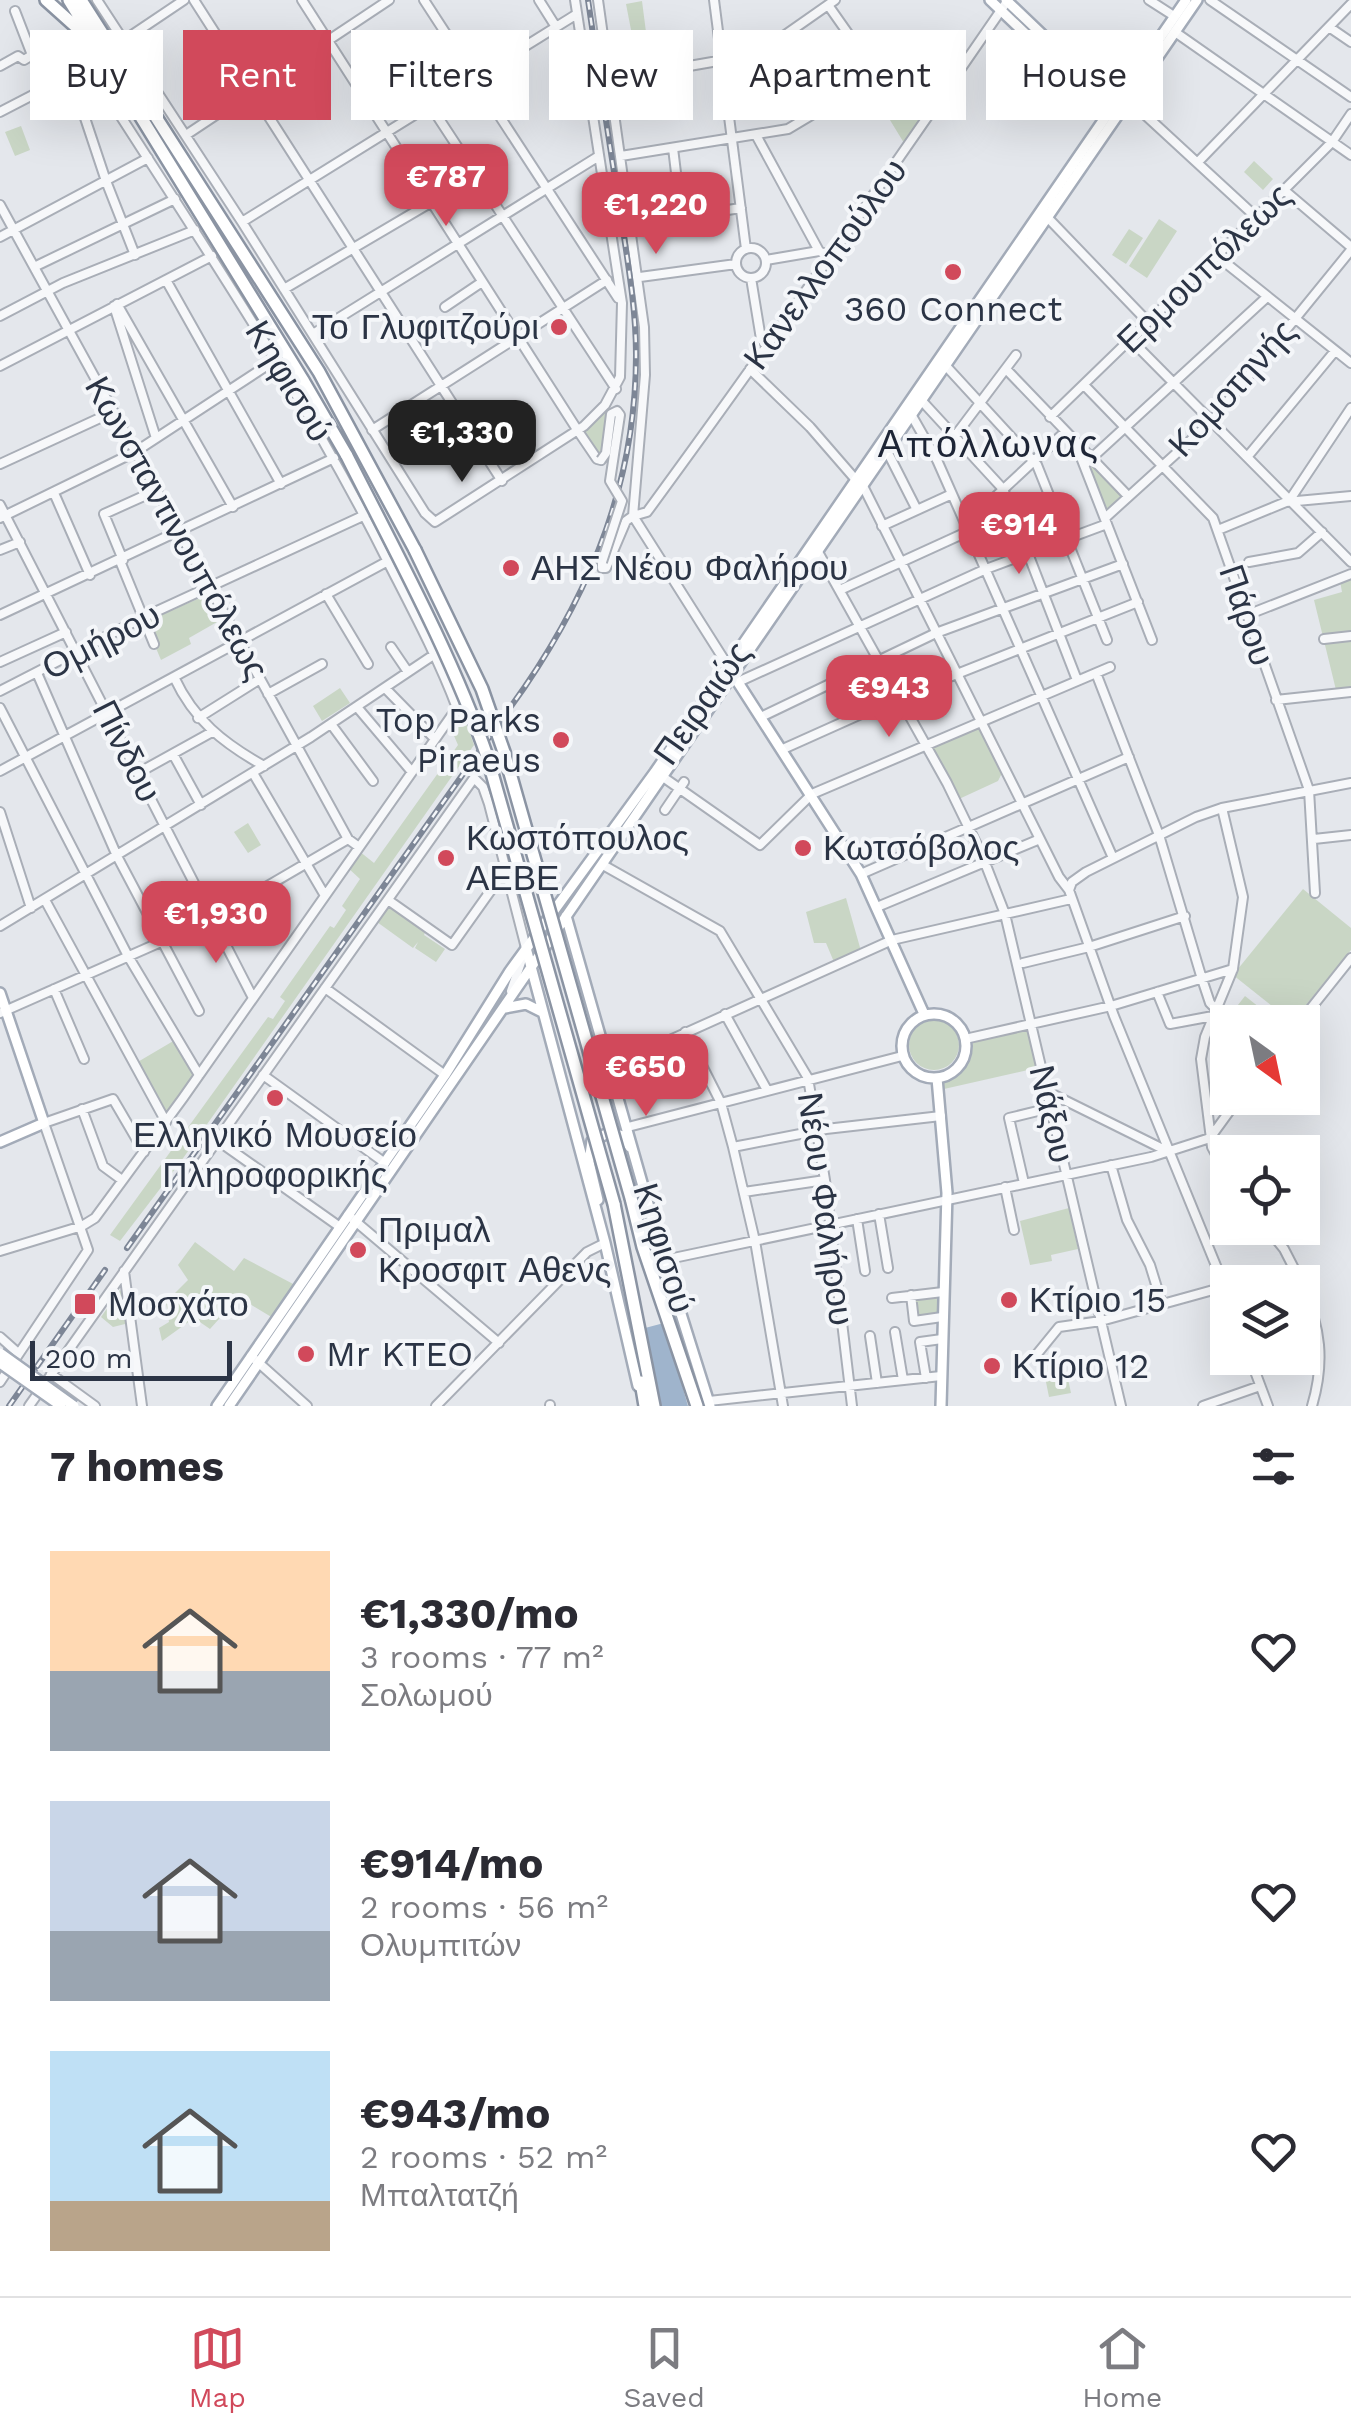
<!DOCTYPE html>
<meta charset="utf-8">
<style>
:root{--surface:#fff;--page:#f7f7f7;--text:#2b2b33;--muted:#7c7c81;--line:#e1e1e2;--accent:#d1495b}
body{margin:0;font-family:"Work Sans",sans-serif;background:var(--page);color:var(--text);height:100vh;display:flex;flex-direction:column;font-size:38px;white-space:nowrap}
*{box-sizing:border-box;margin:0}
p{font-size:32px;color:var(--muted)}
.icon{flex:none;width:55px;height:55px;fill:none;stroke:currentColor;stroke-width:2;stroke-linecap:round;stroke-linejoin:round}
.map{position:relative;height:1406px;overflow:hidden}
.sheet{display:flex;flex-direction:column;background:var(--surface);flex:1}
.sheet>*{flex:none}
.guide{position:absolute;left:30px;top:30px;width:1292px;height:90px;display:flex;gap:20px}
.needle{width:65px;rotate:147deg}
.fabs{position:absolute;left:1210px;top:1005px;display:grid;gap:20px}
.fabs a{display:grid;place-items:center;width:110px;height:110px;border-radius:0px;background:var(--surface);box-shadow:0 10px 40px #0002;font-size:50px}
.scale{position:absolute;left:30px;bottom:25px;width:202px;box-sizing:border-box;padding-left:10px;border:5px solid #2b3445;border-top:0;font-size:28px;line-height:35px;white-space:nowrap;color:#2b3445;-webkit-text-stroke:8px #f4f6f9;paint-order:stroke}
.price{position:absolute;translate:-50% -85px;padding:0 22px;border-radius:20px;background:var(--accent);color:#fff;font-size:32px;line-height:65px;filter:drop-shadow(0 2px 5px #0008)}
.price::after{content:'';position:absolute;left:50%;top:60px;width:30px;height:22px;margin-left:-15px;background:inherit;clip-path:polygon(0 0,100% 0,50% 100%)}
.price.on{background:#222;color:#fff}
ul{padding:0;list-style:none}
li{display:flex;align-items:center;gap:30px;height:250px;padding:0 50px}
li span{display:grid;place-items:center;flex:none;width:280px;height:200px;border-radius:0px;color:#555}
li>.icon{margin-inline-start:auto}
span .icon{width:120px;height:120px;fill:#fffc;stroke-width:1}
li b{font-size:42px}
h2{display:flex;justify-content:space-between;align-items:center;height:120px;padding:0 50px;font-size:42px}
.tag{padding:0 35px;border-radius:0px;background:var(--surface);box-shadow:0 10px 40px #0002;font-size:35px;line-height:90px}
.tag.on{background:var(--accent);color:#fff}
.menu{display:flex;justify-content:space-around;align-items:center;height:140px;border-top:2px solid var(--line);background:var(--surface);font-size:28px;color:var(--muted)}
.menu a{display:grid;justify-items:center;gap:5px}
.menu .on{color:var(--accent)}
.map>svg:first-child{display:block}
</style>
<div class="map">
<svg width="1351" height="1406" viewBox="0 0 1351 1406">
<rect width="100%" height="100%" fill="#e4e7ec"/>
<path fill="#c9d6c5" d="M642 1 646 32 632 35 626 4Z
M921 56 945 85 904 143 871 89Z
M21 126 30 150 15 156 5 132Z
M1254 161 1273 179 1263 190 1244 172Z
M1159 219 1177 231 1147 278 1129 266Z
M1129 229 1143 238 1126 264 1112 255Z
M610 402 603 454 600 457 584 432Z
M1081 449 1124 496 1106 513Z
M1351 577V689L1336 690 1314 600 1342 592 1340 581Z
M209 594 232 634 226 637 217 622 189 638 191 644 161 660 145 622Z
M340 688 350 703 322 721 313 706Z
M465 719 474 745 179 1164 120 1241 110 1235 268 1017 273 1019 285 1001 280 997 330 926 334 928 346 910 342 906 360 879 347 867 359 851 374 863 458 745 451 729 455 722Z
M980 726 1003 771 998 781 959 799 931 747Z
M248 823 261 845 248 853 234 832Z
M1303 889 1351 928V950L1292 1022 1233 975Z
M846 898 861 951 834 962 826 943H814L806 912Z
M389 904 426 930 424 935 445 949 436 962 415 948 418 942 413 948 377 922Z
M1245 996 1278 1022H1228L1227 1027 1223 1024Z
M909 1045a25 25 0 1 1 50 0a25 25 0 1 1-50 0Z
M1028 1028 1037 1068 944 1089 943 1083C962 1075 972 1063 973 1042Z
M175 1040 195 1075 166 1115 136 1063Z
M1069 1208 1078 1249 1051 1255 1052 1261 1030 1265 1020 1221Z
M195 1242 234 1271 244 1258 295 1285 273 1318 233 1294 225 1301 228 1309 210 1329 194 1318 162 1341 159 1328 169 1322 166 1302 188 1280 178 1265Z
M120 1290 125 1295 129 1323 113 1327 101 1317Z
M939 1294 938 1315 917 1318 915 1298Z
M1045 1355 1065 1365 1071 1393 1049 1397 1042 1362Z"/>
<path fill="#9fb4cc" d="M664 1323 688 1406H661L645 1328Z"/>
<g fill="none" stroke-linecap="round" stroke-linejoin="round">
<g stroke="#a9aeb7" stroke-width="12">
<path id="minor" d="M97 0 242 222 425 513 435 522 584 426 605 405 620 377 622 303 575 0
M194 0 502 481
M302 0 578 431 597 459 601 460
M424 0 618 298
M539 0 556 27
M598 0 644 327 645 375 633 516
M714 0 746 249
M1149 0 1174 16
M1210 0 1351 97
M1329 27 1351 42
M1175 32 1351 155
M123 41 184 0
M0 66 18 56 24 60 32 55 15 11
M71 76 106 181 135 255
M609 80 758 54 835 0
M727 99 774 91 852 40
M1129 100 1256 217
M430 105 616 389
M0 112 81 70H91C195 233 303 391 389 564 413 611 438 658 457 708L183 1098 95 1218 82 1226 0 1251
M186 135 389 0
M756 135 819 251 831 257
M621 156 788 129 870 80 874 75 873 69 828 5
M1198 162 1351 4
M626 189 677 181 673 148
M1284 190 1351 247
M0 205 348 839 359 847
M1048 218 1148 322
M242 222 577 14
M632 224 741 208
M0 237 148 158
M736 263a15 15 0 1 1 30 0a15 15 0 1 1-30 0Z
M1217 256 1351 363
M766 260 819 251
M34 267 175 199
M640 277 736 264
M751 278 761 339 767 346
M166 280 281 484
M284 289 430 203
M117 304 233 507
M114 306 156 438
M445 307 482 282
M0 316 63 283 195 230
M313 334 599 156
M1131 340 1351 562
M0 366 212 256
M946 366 1037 465 1107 640
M750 369 810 427 856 480
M1006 369 1128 496
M1084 385 1213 518 1309 790 1315 893
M922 401 1003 489 1077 680
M912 416 937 460 1113 858
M1050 417 1279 195 1332 142 1351 114
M372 430 607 280
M1075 442 1152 640
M887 451 917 510
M1248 456 1335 351
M937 460 1016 355
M0 464 113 412
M1084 465 1267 297
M863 486 1059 877 1069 890 1114 1016 1228 1295
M54 493 90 575
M1289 501 1351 408
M0 505 253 998
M633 516 647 512C771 343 890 172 1008 0
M633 516 728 666
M0 518 135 452 277 359
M1105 518 1211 422 1351 250
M966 524 1065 432
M882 526 952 494
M1218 530 1286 502 1351 496
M0 550 20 542
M818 552 947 783 982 855 1005 914 1121 1406
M123 560 104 514 155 491
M120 561 154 644
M602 562V568H606L626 521 633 516
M1249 562 1298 553 1322 532
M842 589 969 531
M326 594 368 664
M0 615 334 458
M1247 615 1351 574
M1324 639 1351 636
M391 647 408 672
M0 662 66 632
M37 673 117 856 199 1011
M1096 673 1159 835 1202 979 1210 1003 1216 1009
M174 677C194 720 223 743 264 766
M738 682 986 569 1107 524
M385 688 435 739
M0 691 142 618 365 515
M268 694 322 664
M1276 700 1351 692
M357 707 412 772
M0 708 128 956 199 1075
M761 717 936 633 1123 564
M198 718 260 679
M331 724 373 781
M783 749 899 697 1138 602
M173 754 201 805
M0 771 388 561
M138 773 212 732
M253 773 324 894
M663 777 760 845 812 794 1110 667
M1222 808 1243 897 1233 969 1205 1037 1201 1059 1212 1147 1228 1177
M665 810 684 782
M0 812 31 908
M1314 839 1351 835
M603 865 720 931 808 1078 825 1180 852 1406
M861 874 1129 757
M1069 890 1072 882 1086 872 1196 817 1222 808 1351 783
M45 900 166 1122
M388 900 452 945 506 869
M877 907 1040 839
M0 926 311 737 435 654
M1023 963 1089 947 1185 916
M325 988 445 1075
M54 989 84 1059
M1157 992 1170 1024 1213 1016
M0 1013 206 922 348 839
M725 1014 767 1090
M1300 1022 1351 958
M685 1032 721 1103 733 1147 755 1241 783 1406
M965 1039 1111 1006 1233 969
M610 1067 892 940 1071 899
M263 1075 385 1163
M1046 1091 1169 1152
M82 1109 103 1166 122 1180
M628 1127 902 1056
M1210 1138 1239 1098
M217 1140 340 1227
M733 1147 826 1129 941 1116
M1111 1165 1127 1220 1150 1265 1162 1304
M1024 1183 1009 1118 1050 1108
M1005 1187 1014 1230
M744 1192 825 1180
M879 1214 888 1268
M348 1215 499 1343
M857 1219 865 1271
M1267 1228 1284 1249 1301 1282
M664 1260 1151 1157 1210 1138
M124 1271 142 1406
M1302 1286C1321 1327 1325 1362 1312 1406
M911 1295 914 1321 942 1317
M892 1298 943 1292
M895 1332 903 1380
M870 1336 877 1383
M0 1337 18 1353
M1037 1354 1059 1327 1101 1321 1224 1287
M251 1356 307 1406
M1250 1358 1268 1406
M51 1374 95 1406
M926 1378 920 1342 942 1339
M0 1382 88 1250 44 1123 113 1099 144 1152
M709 1401 941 1376
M550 1405V1406
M29 1406 474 778 483 787 489 804 526 948 511 991
M436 1406 587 1252 605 1243
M1203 1406 1260 1386"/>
</g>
<g stroke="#a3abb8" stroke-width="14">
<path id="major" d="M990 0 1110 114
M1006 0 1116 105
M732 673 861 874 924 1014
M566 916 664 1260 710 1406
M526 948 605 1243 638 1386
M0 993 44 1123 0 1142
M505 1008 526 1004 542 1012
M902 1046a32 32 0 1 1 64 0a32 32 0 1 1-64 0Z
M937 1078 947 1193 941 1406
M598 1200 589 1162 592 1141 610 1132 623 1136 630 1147
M217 1406 445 1075 510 971 655 772 1186 0
M229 1406 1197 0"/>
</g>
<g stroke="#8b94a3" stroke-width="16">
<path id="highway" d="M46 0 85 35
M69 0 304 382 347 456
M81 0 319 372 415 550
M631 1198 643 1247 697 1406
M614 1204 654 1406
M641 1382 645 1406"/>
</g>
<use href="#minor" stroke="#f7f8fa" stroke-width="8"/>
<use href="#major" stroke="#fff" stroke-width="9"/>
<use href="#highway" stroke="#fff" stroke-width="11"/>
<g stroke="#7d8696" stroke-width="6">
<path id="rail" d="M127 1248 524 688C593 587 636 479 636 355 636 304 626 253 619 203 608 136 598 68 588 0
M9 1406 105 1270"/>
</g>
<use href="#rail" stroke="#f4f6f9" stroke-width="2.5" stroke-dasharray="8" stroke-linecap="butt"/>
<g stroke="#a9aeb7" stroke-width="12" stroke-linecap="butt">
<path id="minor-bridge" d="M601 460 606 453 611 414 617 411 620 415 610 481 622 501 602 562"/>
</g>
<g stroke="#a3abb8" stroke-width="14" stroke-linecap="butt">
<path id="major-bridge" d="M0 1353 74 1406
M0 1363 61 1406"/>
</g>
<g stroke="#8b94a3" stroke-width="16" stroke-linecap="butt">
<path id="highway-bridge" d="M347 456C397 555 451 653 488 759L614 1204
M415 550 482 689 504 752 631 1198"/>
</g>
<use href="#minor-bridge" stroke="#f7f8fa" stroke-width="8"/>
<use href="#major-bridge" stroke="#fff" stroke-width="9"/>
<use href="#highway-bridge" stroke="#fff" stroke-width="11"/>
</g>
<g fill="#d1495b" stroke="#f4f6f9" stroke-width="4">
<circle cx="953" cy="272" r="10"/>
<circle cx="559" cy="327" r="10"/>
<circle cx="511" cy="568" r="10"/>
<circle cx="561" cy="740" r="10"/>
<circle cx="803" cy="848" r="10"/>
<circle cx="446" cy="858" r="10"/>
<circle cx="275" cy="1098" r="10"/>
<circle cx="358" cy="1250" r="10"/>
<circle cx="1009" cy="1300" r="10"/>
<rect x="73" y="1292" width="24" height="24" rx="5"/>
<circle cx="306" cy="1354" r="10"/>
<circle cx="992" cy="1366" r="10"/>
</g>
<g text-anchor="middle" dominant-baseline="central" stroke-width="8" stroke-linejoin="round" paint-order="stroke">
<g font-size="35" fill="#2b3445" stroke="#f4f6f9">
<text transform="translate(825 264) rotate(-54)">Κανελλοπούλου</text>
<text transform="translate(1204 268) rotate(-44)">Ερμουπόλεως</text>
<text transform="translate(289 381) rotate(59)">Κηφισού</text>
<text transform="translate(1232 388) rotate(-48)">Κομοτηνής</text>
<text transform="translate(177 528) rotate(61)">Κωνσταντινουπόλεως</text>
<text transform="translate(1247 615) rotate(71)">Πάρου</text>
<text transform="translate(101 641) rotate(-27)">Ομήρου</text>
<text transform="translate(702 703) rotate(-55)">Πειραιώς</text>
<text transform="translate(127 751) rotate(63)">Πίνδου</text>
<text transform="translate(1052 1114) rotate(77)">Νάξου</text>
<text transform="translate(826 1209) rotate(82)">Νέου Φαλήρου</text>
<text transform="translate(664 1248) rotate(73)">Κηφισού</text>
</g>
<g font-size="35" fill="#2b3445" stroke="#f4f6f9" text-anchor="start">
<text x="953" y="309" text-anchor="middle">360 Connect</text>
<text x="539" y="327" text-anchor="end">Το Γλυφιτζούρι</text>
<text x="531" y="568">ΑΗΣ Νέου Φαλήρου</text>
<text x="541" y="720" text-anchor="end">Top Parks<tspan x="541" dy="40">Piraeus</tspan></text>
<text x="466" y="838">Κωστόπουλος<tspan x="466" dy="40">ΑΕΒΕ</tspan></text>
<text x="823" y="848">Κωτσόβολος</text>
<text x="275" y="1135" text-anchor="middle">Ελληνικό Μουσείο<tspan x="275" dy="40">Πληροφορικής</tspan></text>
<text x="378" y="1230">Πριμαλ<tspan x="378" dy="40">Κροσφιτ Αθενς</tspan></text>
<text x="1029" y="1300">Κτίριο 15</text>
<text x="108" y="1304">Μοσχάτο</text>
<text x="326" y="1354">Mr KTEO</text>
<text x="1012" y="1366">Κτίριο 12</text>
</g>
<g font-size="38" letter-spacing="2.5" fill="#1d2536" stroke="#f4f6f9">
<text x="989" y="444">Απόλλωνας</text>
</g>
</g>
</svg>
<div class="fabs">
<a><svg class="needle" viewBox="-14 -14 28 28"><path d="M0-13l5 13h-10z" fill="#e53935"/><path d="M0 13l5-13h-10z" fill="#7c7c81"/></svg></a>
<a><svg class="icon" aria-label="locate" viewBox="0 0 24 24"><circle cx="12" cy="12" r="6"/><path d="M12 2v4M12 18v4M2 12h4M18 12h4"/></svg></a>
<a><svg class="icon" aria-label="layers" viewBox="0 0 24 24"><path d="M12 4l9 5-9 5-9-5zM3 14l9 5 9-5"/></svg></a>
</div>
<div class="scale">200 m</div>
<b class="price" style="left:446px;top:229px">€787</b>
<b class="price" style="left:656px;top:257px">€1,220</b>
<b class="price on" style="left:462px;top:485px">€1,330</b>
<b class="price" style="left:1019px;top:577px">€914</b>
<b class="price" style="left:889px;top:740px">€943</b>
<b class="price" style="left:216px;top:966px">€1,930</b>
<b class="price" style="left:646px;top:1119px">€650</b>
<div class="guide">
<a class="tag">Buy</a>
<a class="tag on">Rent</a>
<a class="tag">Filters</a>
<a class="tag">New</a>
<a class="tag">Apartment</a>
<a class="tag">House</a>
</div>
</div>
<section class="sheet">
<h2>7 homes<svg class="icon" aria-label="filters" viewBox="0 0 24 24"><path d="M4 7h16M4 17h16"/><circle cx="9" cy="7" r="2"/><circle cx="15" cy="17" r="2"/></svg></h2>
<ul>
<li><span style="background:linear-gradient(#ffd9b3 60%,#9aa5b1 0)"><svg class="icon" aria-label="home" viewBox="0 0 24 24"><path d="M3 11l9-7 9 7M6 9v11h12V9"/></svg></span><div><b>€1,330/mo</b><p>3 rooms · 77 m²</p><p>Σολωμού</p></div><svg class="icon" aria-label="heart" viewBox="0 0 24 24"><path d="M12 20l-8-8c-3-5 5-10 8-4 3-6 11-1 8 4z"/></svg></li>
<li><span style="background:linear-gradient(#c9d6e8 65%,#9aa5b1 0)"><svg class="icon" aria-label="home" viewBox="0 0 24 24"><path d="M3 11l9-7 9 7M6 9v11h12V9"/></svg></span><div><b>€914/mo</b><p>2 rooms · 56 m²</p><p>Ολυμπιτών</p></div><svg class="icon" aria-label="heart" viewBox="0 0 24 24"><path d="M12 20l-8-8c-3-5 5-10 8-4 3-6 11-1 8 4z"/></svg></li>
<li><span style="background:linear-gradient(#bfe0f5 75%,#b9a48a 0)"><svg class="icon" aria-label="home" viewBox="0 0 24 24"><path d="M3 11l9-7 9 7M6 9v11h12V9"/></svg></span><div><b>€943/mo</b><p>2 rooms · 52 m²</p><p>Μπαλτατζή</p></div><svg class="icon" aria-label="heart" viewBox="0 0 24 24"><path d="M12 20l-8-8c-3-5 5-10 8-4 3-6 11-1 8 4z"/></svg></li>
</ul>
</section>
<nav class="menu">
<a class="on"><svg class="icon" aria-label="map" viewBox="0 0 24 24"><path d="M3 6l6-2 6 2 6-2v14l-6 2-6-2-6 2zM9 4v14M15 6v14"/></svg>Map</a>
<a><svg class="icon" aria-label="saved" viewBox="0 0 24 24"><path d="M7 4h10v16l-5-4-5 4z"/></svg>Saved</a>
<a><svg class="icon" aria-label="home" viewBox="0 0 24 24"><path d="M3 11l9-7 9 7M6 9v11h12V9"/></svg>Home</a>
</nav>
